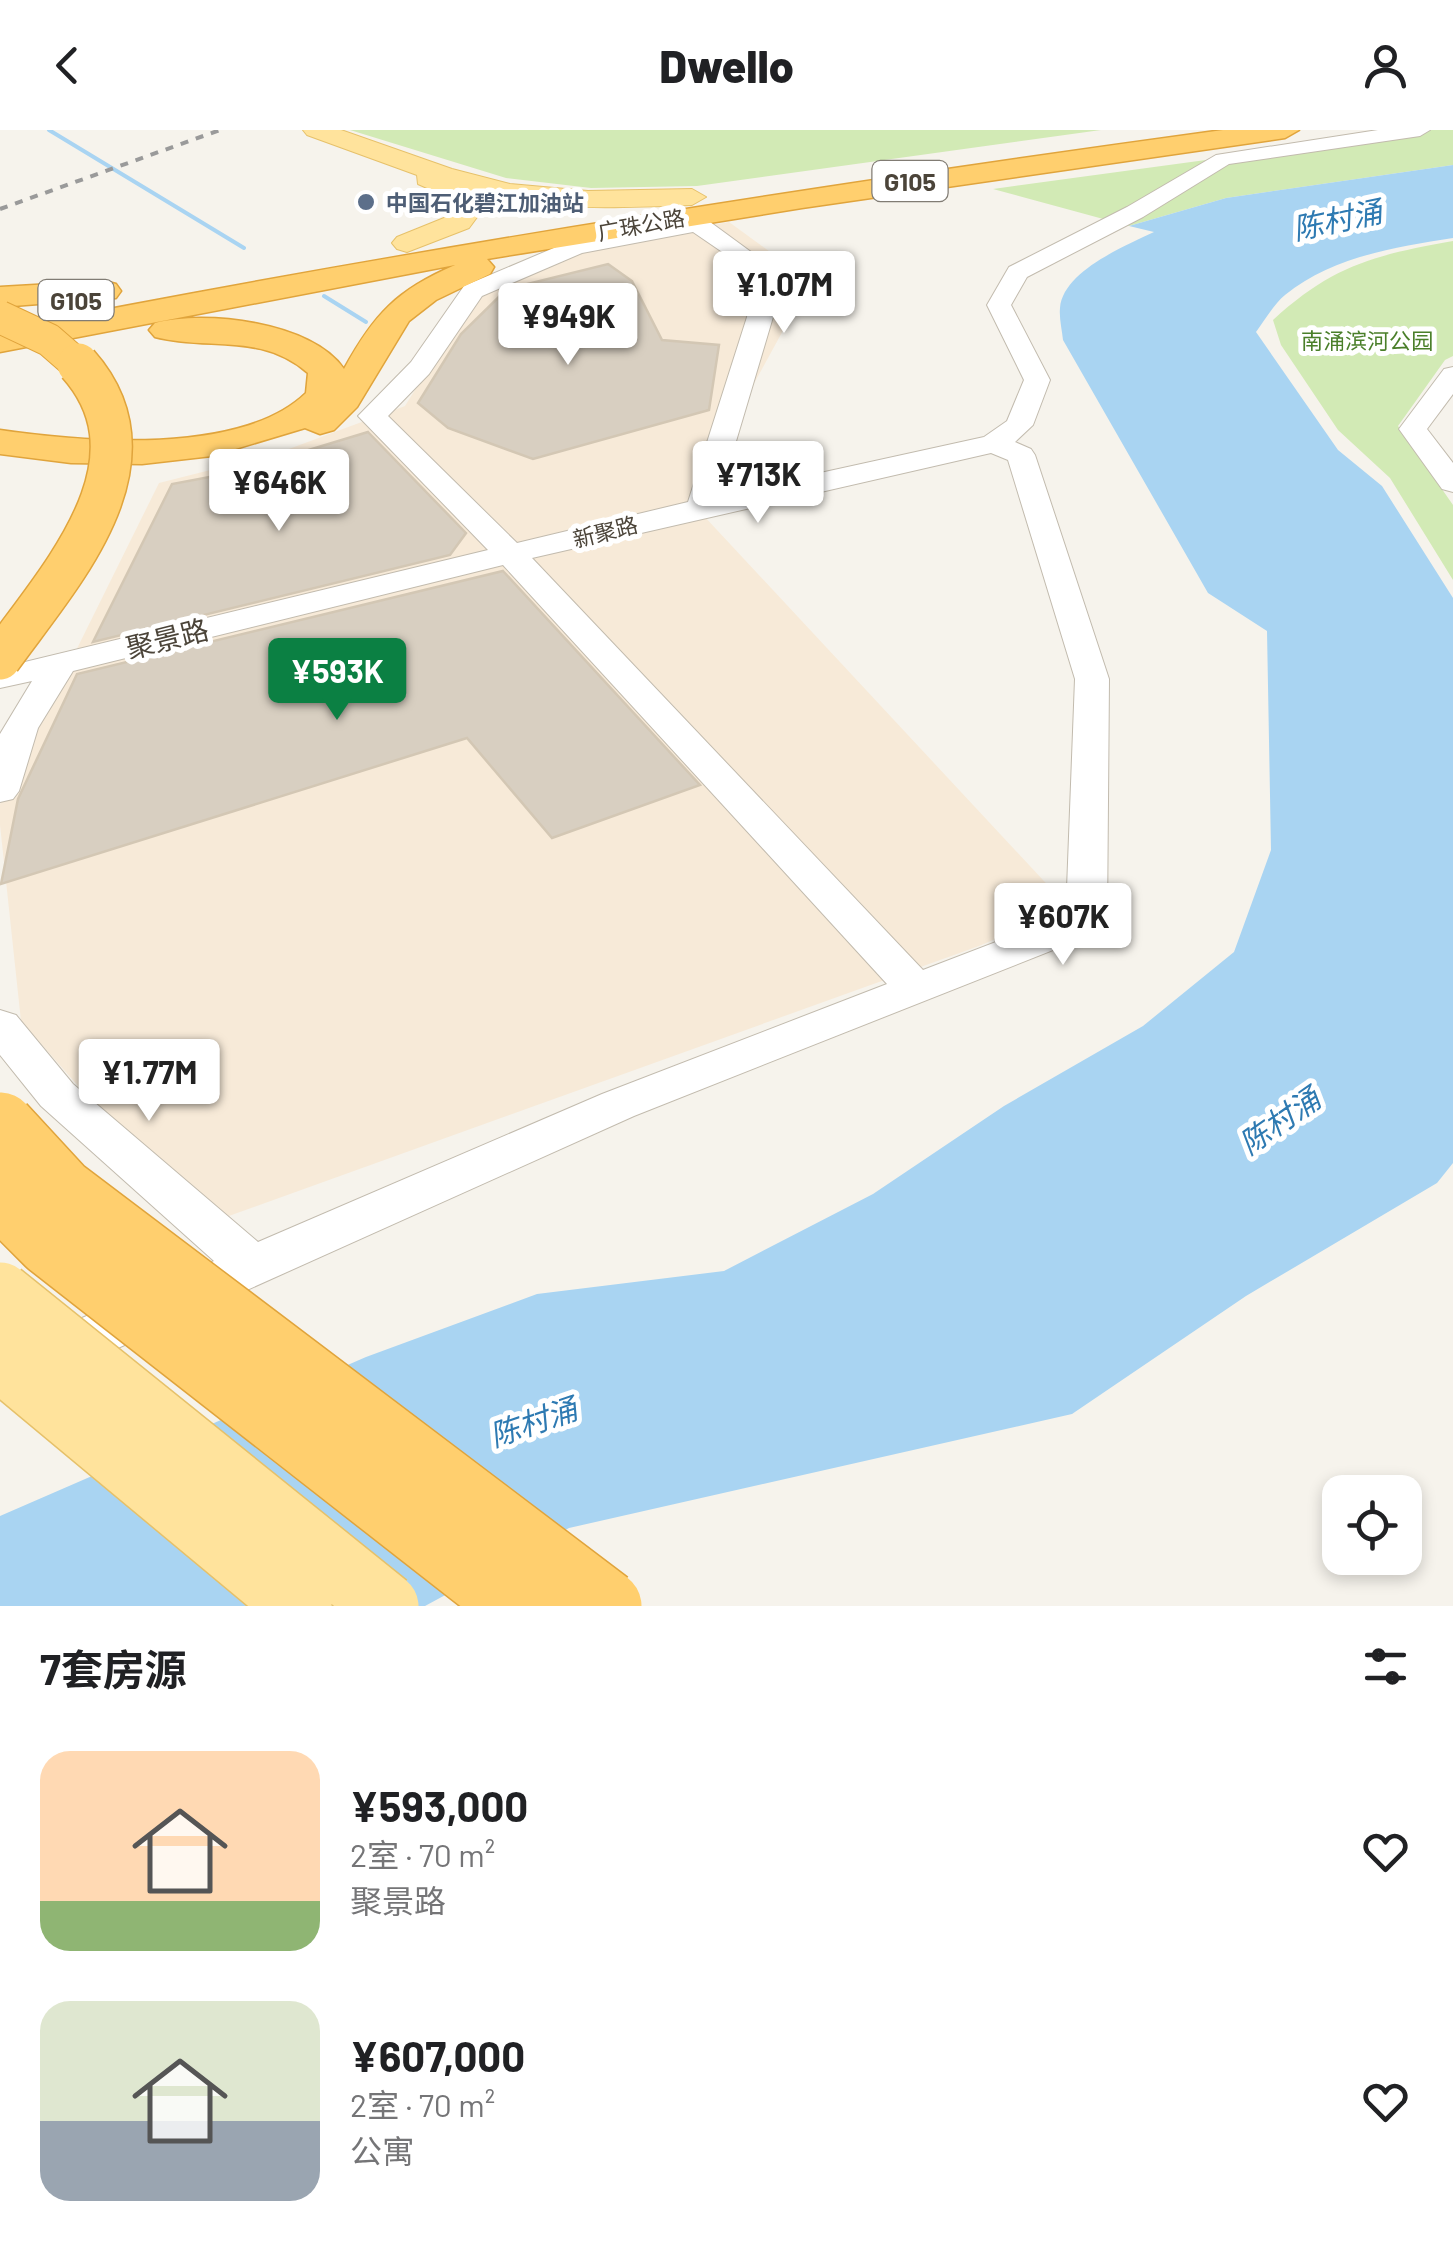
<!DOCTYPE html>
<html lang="zh">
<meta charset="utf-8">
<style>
:root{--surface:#fff;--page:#f2f2f2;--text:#202124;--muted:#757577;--accent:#0b8043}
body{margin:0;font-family:Barlow,"Noto Sans SC",sans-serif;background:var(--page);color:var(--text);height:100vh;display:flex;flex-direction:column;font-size:38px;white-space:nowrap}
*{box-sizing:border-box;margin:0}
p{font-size:32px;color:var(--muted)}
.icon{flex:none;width:55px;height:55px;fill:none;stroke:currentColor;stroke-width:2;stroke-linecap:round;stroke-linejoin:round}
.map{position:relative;height:1476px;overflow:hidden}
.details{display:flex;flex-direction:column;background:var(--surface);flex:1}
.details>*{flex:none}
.controls{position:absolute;left:1322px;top:1345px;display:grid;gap:20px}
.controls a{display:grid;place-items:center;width:100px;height:100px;border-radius:20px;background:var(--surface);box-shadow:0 5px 15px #0003;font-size:50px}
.price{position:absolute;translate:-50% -85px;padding:0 22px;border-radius:10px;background:#fff;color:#222;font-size:32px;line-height:65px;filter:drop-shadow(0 2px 5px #0008)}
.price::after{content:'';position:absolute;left:50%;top:60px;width:30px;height:22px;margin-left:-15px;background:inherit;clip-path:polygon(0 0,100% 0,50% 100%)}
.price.active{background:var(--accent);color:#fff}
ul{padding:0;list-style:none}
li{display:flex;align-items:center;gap:30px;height:250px;padding:0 40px}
li span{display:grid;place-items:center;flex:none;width:280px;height:200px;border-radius:30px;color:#555}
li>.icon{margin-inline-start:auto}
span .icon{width:120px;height:120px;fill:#fffc;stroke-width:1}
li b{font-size:42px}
h2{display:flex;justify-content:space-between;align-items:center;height:120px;padding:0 40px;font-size:42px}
header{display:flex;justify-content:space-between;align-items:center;height:130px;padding:0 40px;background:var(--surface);font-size:45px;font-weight:800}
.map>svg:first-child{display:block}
</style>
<header><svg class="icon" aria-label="back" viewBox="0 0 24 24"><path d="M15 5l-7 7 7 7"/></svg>Dwello<svg class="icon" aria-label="person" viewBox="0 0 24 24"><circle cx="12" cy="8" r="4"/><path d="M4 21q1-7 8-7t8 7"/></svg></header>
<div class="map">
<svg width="1453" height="1476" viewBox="0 0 1453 1476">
<rect width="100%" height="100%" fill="#f6f3ec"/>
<path fill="#f7ead8" d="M729 92 810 151 690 371 1069 778 979 816 201 1096 21 891 0 695V674L159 353 278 323 405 276 454 197 487 161 573 122Z"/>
<path fill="#d2eab5" d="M350 0H1101L697 56 591 58 506 48Z
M1427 0H1453V35L1226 68 1129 96 993 59Z
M1453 111V226L1445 230 1398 296 1453 375V450L1390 348 1338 300 1281 215 1273 190C1333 135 1375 125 1453 111Z"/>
<path fill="#a9d4f2" d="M1453 35V108C1395 117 1332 127 1285 165 1274 174 1265 190 1256 202L1338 320 1382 356 1453 468V1033L1437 1053 1246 1166 1072 1284 569 1398 425 1476H0V1386L366 1227 537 1164 724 1141 873 1064 1004 976 1143 896 1234 822 1271 720 1267 501 1208 463 1063 210C1062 200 1059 188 1060 178 1063 141 1125 116 1154 102L1129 96 1226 68Z"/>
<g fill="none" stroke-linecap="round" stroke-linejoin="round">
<path stroke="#a9d4f2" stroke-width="4" d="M49 0 244 118
M324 166 366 192"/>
</g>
<path fill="#d8cfc1" stroke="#d3c7b4" stroke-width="2.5" d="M608 134 632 151 662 210 719 215 709 280 533 329 448 298 418 273 461 204 507 159Z
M368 302 466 403 450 425 93 512 172 354 236 342Z
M503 441 700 655 552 708 467 608 1 754 18 669 77 544Z"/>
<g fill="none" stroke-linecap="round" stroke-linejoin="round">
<g stroke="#c2bbae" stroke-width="2">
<path id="minor" d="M1378 0H1430L1420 6 1229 34 1143 87 1027 147 1011 175 1050 250 1033 295 1015 312 1031 319 1035 325 1109 549 1107 792 1101 801 634 986 69 1240 50 1246 31 1240 23 1225 31 1210 214 1131 41 976 0 925V880L16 885 73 954 258 1112 602 964 887 854 503 435 73 541 38 598 19 661 13 669 0 672V604L32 551 0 558V538L488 420 358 286 411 232 464 156 568 112 678 91 675 86 686 79 706 89 777 141 773 187 720 365 984 307 1007 291 1024 250 987 175 1009 137 1127 77 1216 25ZM693 102 753 143 747 187 688 372 517 413 388 286 429 244 482 166 582 123ZM991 323 1008 330 1075 549 1066 785 923 840 532 428Z
M1453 237V264L1427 299 1453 333V362L1442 359 1399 299 1444 239Z"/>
</g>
<g stroke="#e6c16a" stroke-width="2">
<path id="major" d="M303 0H341L452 39 510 54 588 61 692 59 706 67 692 75C619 78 547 81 476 63L483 79 469 98 407 122 397 119 392 113 397 107 449 86 455 78 452 69 418 54 417 45 307 5Z"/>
</g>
<g stroke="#e0a43c" stroke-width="3">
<path id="highway" d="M1223 0H1299L1285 8 802 78 487 129 494 137 490 144 436 170 409 191 357 277 334 300 320 304 305 298 212 326 142 334 71 333 0 324V300C83 312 241 326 306 263L308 243C261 202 209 221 155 207L149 200 155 193C206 180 312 192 344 239 374 184 397 160 455 135L0 222V200C406 120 814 56 1223 0Z
M104 151 116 154 121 161 116 168 0 177V157Z"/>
</g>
<use href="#minor" fill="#fff" fill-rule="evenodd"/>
<use href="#major" fill="#ffe39c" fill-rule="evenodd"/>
<use href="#highway" fill="#ffcf6e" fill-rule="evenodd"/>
<path stroke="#9a9a9a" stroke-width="4" stroke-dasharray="8 8" stroke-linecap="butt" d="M0 79 220 0"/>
<g stroke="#e6c16a" stroke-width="68" stroke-linecap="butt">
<path id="major-bridge" d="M0 1165 386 1476
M0 1227 299 1476"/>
</g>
<g stroke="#e0a43c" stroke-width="34" stroke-linecap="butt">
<path id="highway-bridge-far2" d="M0 187 49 210 80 237"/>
</g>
<g stroke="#e0a43c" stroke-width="44" stroke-linecap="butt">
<path id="highway-bridge-far1" d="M0 529C58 448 166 333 78 234"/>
</g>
<g stroke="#e0a43c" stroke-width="74" stroke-linecap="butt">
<path id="highway-bridge" d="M0 998 60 1063 606 1476
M0 1060 51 1111 518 1476"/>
</g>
<use href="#major-bridge" stroke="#ffe39c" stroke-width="65"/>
<use href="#highway-bridge-far2" stroke="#ffcf6e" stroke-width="32"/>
<use href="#highway-bridge-far1" stroke="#ffcf6e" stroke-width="41"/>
<use href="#highway-bridge" stroke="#ffcf6e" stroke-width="71"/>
</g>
<circle fill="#5c6f8a" stroke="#fff" stroke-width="4" cx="366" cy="72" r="10"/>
<g text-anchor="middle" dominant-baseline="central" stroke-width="10" stroke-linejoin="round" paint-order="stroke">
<g font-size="22" font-weight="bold" fill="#4e5e75" stroke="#fff" text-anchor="start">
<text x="386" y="72">中国石化碧江加油站</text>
</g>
<g font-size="22" fill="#4b4439" stroke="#fff">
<text transform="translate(641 94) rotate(-10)">广珠公路</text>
<text transform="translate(605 401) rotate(-14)">新聚路</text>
</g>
<g font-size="22" fill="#4a7f2a" stroke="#fff">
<text x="1367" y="210">南涌滨河公园</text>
</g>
<g fill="#fff" stroke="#817c74" stroke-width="2.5">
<rect x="872.5" y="31" width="75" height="40" rx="8"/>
<rect x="38.5" y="150" width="75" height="40" rx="8"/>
</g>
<g font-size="25" font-weight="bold" fill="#4b4439">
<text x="910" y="51">G105</text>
<text x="76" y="170">G105</text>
</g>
<g font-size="28" fill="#4b4439" stroke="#fff">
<text transform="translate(167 508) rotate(-14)">聚景路</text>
</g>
<g font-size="30" font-style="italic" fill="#2e7ab2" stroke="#fff">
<text transform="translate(1337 89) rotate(-12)">陈村涌</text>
<text transform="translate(1279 990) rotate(-35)">陈村涌</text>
<text transform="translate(533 1291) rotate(-19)">陈村涌</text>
</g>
</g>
</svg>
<div class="controls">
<a><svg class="icon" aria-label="locate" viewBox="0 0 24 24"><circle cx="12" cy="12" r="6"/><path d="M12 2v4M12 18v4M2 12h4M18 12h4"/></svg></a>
</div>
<b class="price" style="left:784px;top:206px">¥1.07M</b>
<b class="price" style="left:568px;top:238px">¥949K</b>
<b class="price" style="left:758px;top:396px">¥713K</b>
<b class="price" style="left:279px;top:404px">¥646K</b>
<b class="price active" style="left:337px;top:593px">¥593K</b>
<b class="price" style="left:1063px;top:838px">¥607K</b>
<b class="price" style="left:149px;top:994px">¥1.77M</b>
</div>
<section class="details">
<h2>7套房源<svg class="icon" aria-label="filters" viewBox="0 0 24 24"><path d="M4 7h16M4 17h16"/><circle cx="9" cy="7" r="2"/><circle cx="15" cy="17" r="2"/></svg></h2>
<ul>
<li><span style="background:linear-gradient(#ffd9b3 75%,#8fb573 0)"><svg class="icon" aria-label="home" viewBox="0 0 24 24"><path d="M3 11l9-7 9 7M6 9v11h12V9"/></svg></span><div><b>¥593,000</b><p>2室 · 70 m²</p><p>聚景路</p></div><svg class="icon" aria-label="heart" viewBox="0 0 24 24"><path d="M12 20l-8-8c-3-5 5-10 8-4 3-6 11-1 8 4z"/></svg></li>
<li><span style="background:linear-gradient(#dfe7d0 60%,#9aa5b1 0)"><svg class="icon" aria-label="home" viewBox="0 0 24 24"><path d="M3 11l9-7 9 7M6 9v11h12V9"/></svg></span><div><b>¥607,000</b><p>2室 · 70 m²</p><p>公寓</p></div><svg class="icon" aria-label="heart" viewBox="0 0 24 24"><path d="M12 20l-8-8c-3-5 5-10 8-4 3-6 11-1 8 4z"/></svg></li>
</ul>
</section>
